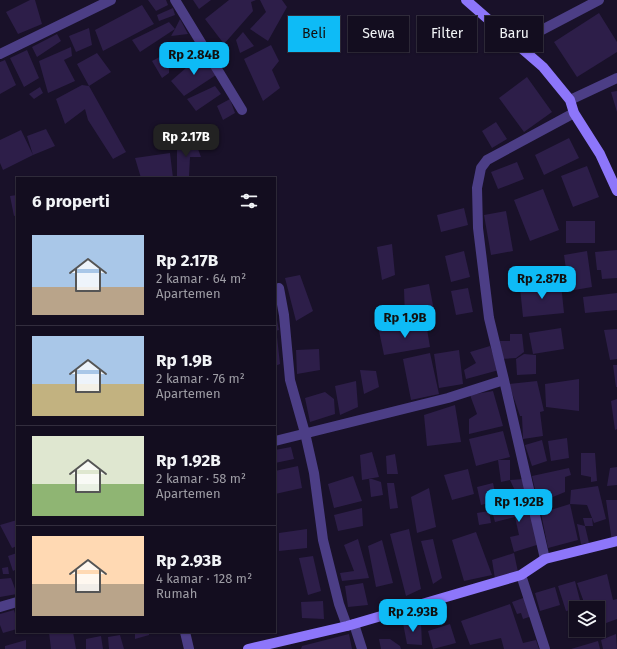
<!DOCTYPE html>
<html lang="id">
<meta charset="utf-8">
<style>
:root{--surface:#130d1f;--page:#1c1628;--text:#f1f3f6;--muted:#9d9ca4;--line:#322d3d;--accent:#0ebbf6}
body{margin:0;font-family:"Fira Sans",sans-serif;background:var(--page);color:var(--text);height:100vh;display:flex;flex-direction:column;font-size:15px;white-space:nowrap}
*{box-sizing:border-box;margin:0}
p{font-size:13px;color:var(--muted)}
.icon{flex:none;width:22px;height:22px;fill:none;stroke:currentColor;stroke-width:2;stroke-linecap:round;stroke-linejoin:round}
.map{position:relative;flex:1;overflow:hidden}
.side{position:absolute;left:16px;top:177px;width:260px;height:456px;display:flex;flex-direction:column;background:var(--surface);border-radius:0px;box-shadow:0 1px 3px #0004,0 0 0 1px var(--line)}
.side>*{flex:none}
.hud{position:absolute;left:288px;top:16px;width:269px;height:36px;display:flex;gap:8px}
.tools{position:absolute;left:569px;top:601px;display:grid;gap:8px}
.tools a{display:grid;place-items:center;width:36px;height:36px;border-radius:0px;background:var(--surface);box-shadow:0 1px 3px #0004,0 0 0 1px var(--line);font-size:20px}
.price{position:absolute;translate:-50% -34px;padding:0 9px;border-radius:8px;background:var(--accent);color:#111;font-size:13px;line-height:26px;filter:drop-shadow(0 1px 2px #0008)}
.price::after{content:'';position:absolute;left:50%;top:24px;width:12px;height:9px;margin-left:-6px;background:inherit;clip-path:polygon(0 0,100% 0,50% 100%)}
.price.active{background:#222;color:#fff}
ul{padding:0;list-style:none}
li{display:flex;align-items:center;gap:12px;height:100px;padding:0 16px}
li+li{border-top:1px solid var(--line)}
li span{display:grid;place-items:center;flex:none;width:112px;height:80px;border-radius:0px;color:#555}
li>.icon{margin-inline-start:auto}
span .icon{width:48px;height:48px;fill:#fffc;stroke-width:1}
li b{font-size:17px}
h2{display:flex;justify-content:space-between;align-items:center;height:48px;padding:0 16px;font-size:17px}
.pill{padding:0 14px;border-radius:0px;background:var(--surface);box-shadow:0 1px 3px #0004,0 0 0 1px var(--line);font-size:14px;line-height:36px}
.pill.active{background:var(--accent);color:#111}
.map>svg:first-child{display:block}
</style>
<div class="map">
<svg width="617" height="649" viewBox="0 0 617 649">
<rect width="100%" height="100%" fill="#191129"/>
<path fill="#2d1e49" d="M30 0H35L42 24 18 34 6 12Z
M148 0H166L168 5 156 11Z
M193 0H211L199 9Z
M229 0H256L251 2 253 11 224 44 205 19Z
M260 0H282L287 7 268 41 250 29 266 12Z
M142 5 154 24 103 51 95 30Z
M173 8 175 15 159 21 157 15Z
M599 13 617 42V52L577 77 554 42Z
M180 19 188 34 171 36 175 29Z
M169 22 175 29 140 52 132 40Z
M89 28 92 45 76 52 69 36Z
M243 32 254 46 240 53 236 40Z
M57 34 61 41 37 57 32 47Z
M186 43 193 53 169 64V73L162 78 152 61Z
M271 45 279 61 272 70 280 88 263 101 244 59Z
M71 47 72 56 64 60 75 81 48 93 39 61Z
M27 50 39 78 24 87 10 58Z
M97 53 111 72 89 86 77 64Z
M203 53 216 75 184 96 171 81Z
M5 60 16 85 0 94V62Z
M527 77 552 112 524 132 499 98Z
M82 85 89 86 126 152 113 159 88 120 85 109 65 124 56 99Z
M215 86 221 94 196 111 187 99Z
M40 87 43 93 34 99 29 94Z
M617 91V112L611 92Z
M230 99 235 113 223 120 217 106Z
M496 122 507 139 492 148 482 131Z
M46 129 55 146 33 155 27 136Z
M21 130 33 155 3 170 0 163V140Z
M569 138 579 158 544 175 535 155Z
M195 141 201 157H190L189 176 177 177V145Z
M170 153 173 178H141L135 158Z
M517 162 524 179 498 189 491 172Z
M587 166 599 197 573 207 561 176Z
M543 189 559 230 530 241 514 200Z
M17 195V215L14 216 10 196Z
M464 208 468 225 441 232 437 215Z
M506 211 513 251 491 255 484 215Z
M566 221H595V243H566Z
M392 244 395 275 382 280 377 247Z
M617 250V278L602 279 601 270H597L595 252Z
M464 251 470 277 451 282 445 256Z
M587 251 592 287 569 291 564 255Z
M300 275 313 311 296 321 285 278Z
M429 284 435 316 405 319 404 289Z
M561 284 564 313 523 317 520 288Z
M468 288 473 312 456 315 451 291Z
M617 293V310L585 313 583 297Z
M276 316 279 330 275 331Z
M426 323 430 347 384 355 379 331Z
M561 328 564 349 533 354 529 333Z
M617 329V359L610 360 604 330Z
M510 334H522L524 352 516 358 501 359 500 341H510Z
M275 337H277L280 364 275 366Z
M490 346 499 370 466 379 464 370 476 363 470 352Z
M319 349 320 370 297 374 296 350Z
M459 350 463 384 439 388 434 354Z
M430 353 439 394 411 400 403 359Z
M524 354 536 355V374L517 375 516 359Z
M613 365H617V387H616Z
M360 370 376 371 379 387 364 394Z
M579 379V411L546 407 545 384Z
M356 381 358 407 340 415 335 386Z
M537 381 544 411 540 412 543 436 523 439 522 416H520L509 384Z
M493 391 503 426 469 434V419L477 414 470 395Z
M325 392 334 399 335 414 310 422 305 398Z
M617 399V429L615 430 611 401Z
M455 405 461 442 427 446 424 415Z
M503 431 510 457 498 460H510V480L501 482 498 460 476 466 469 439Z
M567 438 569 458 551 461 548 441Z
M542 440 547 461 532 466 525 445Z
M291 447 294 459 275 463V450Z
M372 452 379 477 362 480 360 455Z
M581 453H595L597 481 591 482V477L581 475Z
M395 454 398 474H387L386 456Z
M298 466 302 488 275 494V471Z
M617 467V485L607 486 610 468Z
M569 468 571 475 565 477V492L538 503 532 476Z
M468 469 474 494 452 500 444 475Z
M353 476 362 501 334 508 328 484Z
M369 478 381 482 383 495 371 497Z
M524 479 528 493 517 495 510 480Z
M387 483H394L398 508 390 509Z
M493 483 497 501 481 505 477 487Z
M598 486 606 519 594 523 587 505 570 504 571 490Z
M429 488 436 527 417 533 411 497Z
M527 497 540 544 514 552 510 537 519 535 515 517 495 522 491 507Z
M606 500H617V541L612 542Z
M570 504 578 540 548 548 541 513Z
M362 508 363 526 338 531 334 515Z
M489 511 491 523 479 525 477 513Z
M583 518H592L593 526H585Z
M17 520V546L12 548 0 525Z
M577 524 585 526 589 543 581 544Z
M307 529V548L279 551V533Z
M409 529 421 589 406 596 390 534Z
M476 532 492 575 464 581 452 540Z
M358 539 369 578 342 581 340 573 354 571 344 545Z
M433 539 442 578 433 584 421 541Z
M382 540 393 583 376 587 368 546Z
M17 553V569L13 571 8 556Z
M514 553 518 572 495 579 492 560Z
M313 556 321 591 308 595 299 558Z
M8 567 9 574H3L2 568Z
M607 574 613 600 617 599V619L598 626V608H586L577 583Z
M11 578 17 594 0 597V579Z
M575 581 582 608 566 611 558 586Z
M363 583 368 605 348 607 345 586Z
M555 587 560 605 540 611 535 593Z
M526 597 532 616 523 619 521 613 517 614 512 602Z
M323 601 324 619 302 618 301 602Z
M510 604 523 643 536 640 539 649H504L501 638 470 645 461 621Z
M14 610 17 620V629L3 633 0 625V614Z
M421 622 422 645 407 644 403 623Z
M450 624 456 643 433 649 428 631Z
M49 632H73L76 649H51Z
M135 632H149V635L135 639Z
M349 634 352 649H301L302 646Z
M616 634 617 649H603L601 640Z
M120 635 124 649H109L108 637Z
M101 636 103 649H86V639Z
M379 639H390L400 646 401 649H381Z
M26 640V649H5V646Z
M598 641 600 649H571Z"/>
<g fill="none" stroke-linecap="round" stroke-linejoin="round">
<path stroke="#4c3e86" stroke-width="10" d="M175 0 242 110
M517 43 599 0
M0 54 111 0
M570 100 617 78
M279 288 284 315 290 380 305 433 314 473 323 540 339 604 347 626
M504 380 489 318 478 228 477 188 481 168 487 160 574 113
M275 441 448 398 504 380 545 559
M521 575 545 649
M0 607 17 602
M354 624 362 649
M185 632 189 649"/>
<path stroke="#8d76fa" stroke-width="10" d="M466 0 543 67 570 100 574 113 600 154 617 191
M248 649 347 626 521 575 545 559 617 541"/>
</g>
</svg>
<div class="tools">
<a><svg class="icon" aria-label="layers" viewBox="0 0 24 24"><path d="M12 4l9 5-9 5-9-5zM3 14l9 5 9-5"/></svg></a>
</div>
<b class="price" style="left:194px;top:76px">Rp 2.84B</b>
<b class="price active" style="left:186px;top:158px">Rp 2.17B</b>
<b class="price" style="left:542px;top:300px">Rp 2.87B</b>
<b class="price" style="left:405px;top:339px">Rp 1.9B</b>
<b class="price" style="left:519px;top:523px">Rp 1.92B</b>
<b class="price" style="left:413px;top:633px">Rp 2.93B</b>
<div class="hud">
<a class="pill active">Beli</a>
<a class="pill">Sewa</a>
<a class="pill">Filter</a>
<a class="pill">Baru</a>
</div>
<section class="side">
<h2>6 properti<svg class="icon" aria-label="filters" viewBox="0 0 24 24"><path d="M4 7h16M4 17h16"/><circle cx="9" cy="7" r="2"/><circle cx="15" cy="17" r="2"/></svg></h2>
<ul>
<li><span style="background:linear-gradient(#a9c7e8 65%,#b9a48a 0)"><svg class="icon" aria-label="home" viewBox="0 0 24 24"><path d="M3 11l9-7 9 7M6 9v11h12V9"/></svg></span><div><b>Rp 2.17B</b><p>2 kamar · 64 m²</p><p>Apartemen</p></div></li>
<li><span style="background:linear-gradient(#a9c7e8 60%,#c2b280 0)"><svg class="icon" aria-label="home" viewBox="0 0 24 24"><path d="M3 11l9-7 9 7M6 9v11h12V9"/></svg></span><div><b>Rp 1.9B</b><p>2 kamar · 76 m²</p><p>Apartemen</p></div></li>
<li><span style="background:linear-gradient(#dfe7d0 60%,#8fb573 0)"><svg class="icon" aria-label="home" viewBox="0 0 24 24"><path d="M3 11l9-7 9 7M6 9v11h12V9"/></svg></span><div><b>Rp 1.92B</b><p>2 kamar · 58 m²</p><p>Apartemen</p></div></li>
<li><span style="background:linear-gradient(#ffd9b3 60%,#b9a48a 0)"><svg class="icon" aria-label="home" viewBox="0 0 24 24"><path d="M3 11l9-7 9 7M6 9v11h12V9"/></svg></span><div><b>Rp 2.93B</b><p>4 kamar · 128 m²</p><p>Rumah</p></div></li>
</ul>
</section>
</div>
